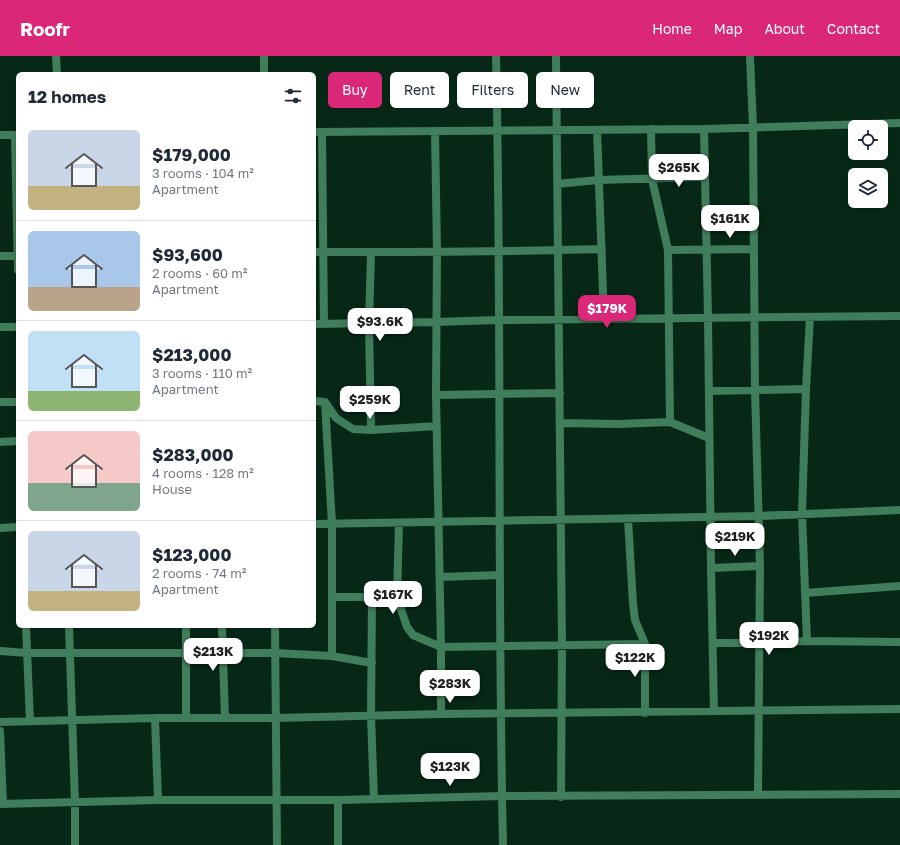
<!DOCTYPE html>
<meta charset="utf-8">
<style>
:root{--surface:#fff;--page:#f6f6f7;--text:#1f2937;--muted:#747a83;--line:#e0e1e3;--accent:#db2777}
body{margin:0;font-family:"Golos Text",sans-serif;background:var(--page);color:var(--text);height:100vh;display:flex;flex-direction:column;font-size:15px;white-space:nowrap}
*{box-sizing:border-box;margin:0}
p{font-size:13px;color:var(--muted)}
.icon{flex:none;width:22px;height:22px;fill:none;stroke:currentColor;stroke-width:2;stroke-linecap:round;stroke-linejoin:round}
.map{position:relative;flex:1;overflow:hidden}
.panel{position:absolute;left:16px;top:16px;width:300px;height:556px;display:flex;flex-direction:column;background:var(--surface);border-radius:6px;box-shadow:0 1px 3px #0004}
.panel>*{flex:none}
.banner{position:absolute;left:328px;top:16px;width:380px;height:36px;display:flex;gap:8px}
.fabs{position:absolute;left:848px;top:64px;display:grid;gap:8px}
.fabs a{display:grid;place-items:center;width:40px;height:40px;border-radius:6px;background:var(--surface);box-shadow:0 1px 3px #0004;font-size:20px}
.price{position:absolute;translate:-50% -34px;padding:0 9px;border-radius:8px;background:#fff;color:#222;font-size:13px;line-height:26px;filter:drop-shadow(0 1px 2px #0008)}
.price::after{content:'';position:absolute;left:50%;top:24px;width:12px;height:9px;margin-left:-6px;background:inherit;clip-path:polygon(0 0,100% 0,50% 100%)}
.price.current{background:var(--accent);color:#fff}
ul{padding:0;list-style:none}
li{display:flex;align-items:center;gap:12px;height:100px;padding:0 12px}
li+li{border-top:1px solid var(--line)}
li span{display:grid;place-items:center;flex:none;width:112px;height:80px;border-radius:6px;color:#555}
li>.icon{margin-inline-start:auto}
span .icon{width:48px;height:48px;fill:#fffc;stroke-width:1}
li b{font-size:17px}
h2{display:flex;justify-content:space-between;align-items:center;height:48px;padding:0 12px;font-size:17px}
.pill{padding:0 14px;border-radius:6px;background:var(--surface);box-shadow:0 1px 3px #0004;font-size:14px;line-height:36px}
.pill.current{background:var(--accent);color:#fff}
header{display:flex;align-items:center;gap:24px;box-sizing:border-box;height:56px;padding:0 20px;background:var(--accent);color:#fff}
header strong{font-size:19px}
nav{display:flex;gap:22px;margin-inline-start:auto;font-size:14px}
.map>svg:first-child{display:block}
</style>
<header>
<strong>Roofr</strong>
<nav><a>Home</a><a>Map</a><a>About</a><a>Contact</a></nav>
</header>
<div class="map">
<svg width="900" height="789" viewBox="0 0 900 789">
<rect width="100%" height="100%" fill="#072817"/>
<g fill="none" stroke-linecap="round" stroke-linejoin="round">
<path stroke="#407d5b" stroke-width="8" d="M56 0 57 18
M264 0V18
M496 0C502 263 497 526 503 789
M556 0 562 589 561 741
M750 0 753 71 755 334 760 510 758 739
M651 73 652 123 668 194 670 366
M704 73 708 261 711 512 714 655
M597 74 604 263
M435 75 437 195 436 339 441 591V658
M314 76 704 73 900 67
M322 76 324 268
M0 79H18
M15 79 18 214
M557 128 598 124 705 121
M668 194 753 193
M314 196C410 196 506 196 602 193
M371 197 369 267 371 374
M0 200H18
M314 268 436 266 498 264 900 260
M0 271H18
M709 335 806 333
M436 339 560 337
M314 345 325 346 336 362 353 373 371 374 437 370
M0 346H18
M325 346 332 468V600
M560 367 618 368 670 366 709 382
M0 386 18 385
M628 463 633 548 635 564 645 588V657
M399 467 397 541 407 571 413 579 441 591 645 588
M314 468 759 460 900 454
M0 472 18 471
M711 512 760 510
M440 521 500 519
M805 537 900 530
M333 541H397
M372 541 371 660 374 743
M26 570 30 665
M69 570 75 747V789
M186 570V661
M222 570 225 662
M275 570 277 789
M807 585 802 458 806 333 810 261
M713 587H760L807 585 900 586
M0 595 27 597H275L332 600 372 607
M155 662 158 744
M0 666 155 662H276L441 658 900 653
M0 675 3 748
M338 744V789
M0 748 158 744H338L502 740 900 738"/>
</g>
</svg>
<div class="fabs">
<a><svg class="icon" aria-label="locate" viewBox="0 0 24 24"><circle cx="12" cy="12" r="6"/><path d="M12 2v4M12 18v4M2 12h4M18 12h4"/></svg></a>
<a><svg class="icon" aria-label="layers" viewBox="0 0 24 24"><path d="M12 4l9 5-9 5-9-5zM3 14l9 5 9-5"/></svg></a>
</div>
<b class="price" style="left:679px;top:132px">$265K</b>
<b class="price" style="left:730px;top:183px">$161K</b>
<b class="price current" style="left:607px;top:273px">$179K</b>
<b class="price" style="left:380px;top:286px">$93.6K</b>
<b class="price" style="left:370px;top:364px">$259K</b>
<b class="price" style="left:735px;top:501px">$219K</b>
<b class="price" style="left:393px;top:559px">$167K</b>
<b class="price" style="left:769px;top:600px">$192K</b>
<b class="price" style="left:213px;top:616px">$213K</b>
<b class="price" style="left:635px;top:622px">$122K</b>
<b class="price" style="left:450px;top:648px">$283K</b>
<b class="price" style="left:450px;top:731px">$123K</b>
<div class="banner">
<a class="pill current">Buy</a>
<a class="pill">Rent</a>
<a class="pill">Filters</a>
<a class="pill">New</a>
</div>
<section class="panel">
<h2>12 homes<svg class="icon" aria-label="filters" viewBox="0 0 24 24"><path d="M4 7h16M4 17h16"/><circle cx="9" cy="7" r="2"/><circle cx="15" cy="17" r="2"/></svg></h2>
<ul>
<li><span style="background:linear-gradient(#c9d6e8 70%,#c2b280 0)"><svg class="icon" aria-label="home" viewBox="0 0 24 24"><path d="M3 11l9-7 9 7M6 9v11h12V9"/></svg></span><div><b>$179,000</b><p>3 rooms · 104 m²</p><p>Apartment</p></div></li>
<li><span style="background:linear-gradient(#a9c7e8 70%,#b9a48a 0)"><svg class="icon" aria-label="home" viewBox="0 0 24 24"><path d="M3 11l9-7 9 7M6 9v11h12V9"/></svg></span><div><b>$93,600</b><p>2 rooms · 60 m²</p><p>Apartment</p></div></li>
<li><span style="background:linear-gradient(#bfe0f5 75%,#8fb573 0)"><svg class="icon" aria-label="home" viewBox="0 0 24 24"><path d="M3 11l9-7 9 7M6 9v11h12V9"/></svg></span><div><b>$213,000</b><p>3 rooms · 110 m²</p><p>Apartment</p></div></li>
<li><span style="background:linear-gradient(#f6c9c9 65%,#7fa58c 0)"><svg class="icon" aria-label="home" viewBox="0 0 24 24"><path d="M3 11l9-7 9 7M6 9v11h12V9"/></svg></span><div><b>$283,000</b><p>4 rooms · 128 m²</p><p>House</p></div></li>
<li><span style="background:linear-gradient(#c9d6e8 75%,#c2b280 0)"><svg class="icon" aria-label="home" viewBox="0 0 24 24"><path d="M3 11l9-7 9 7M6 9v11h12V9"/></svg></span><div><b>$123,000</b><p>2 rooms · 74 m²</p><p>Apartment</p></div></li>
</ul>
</section>
</div>
